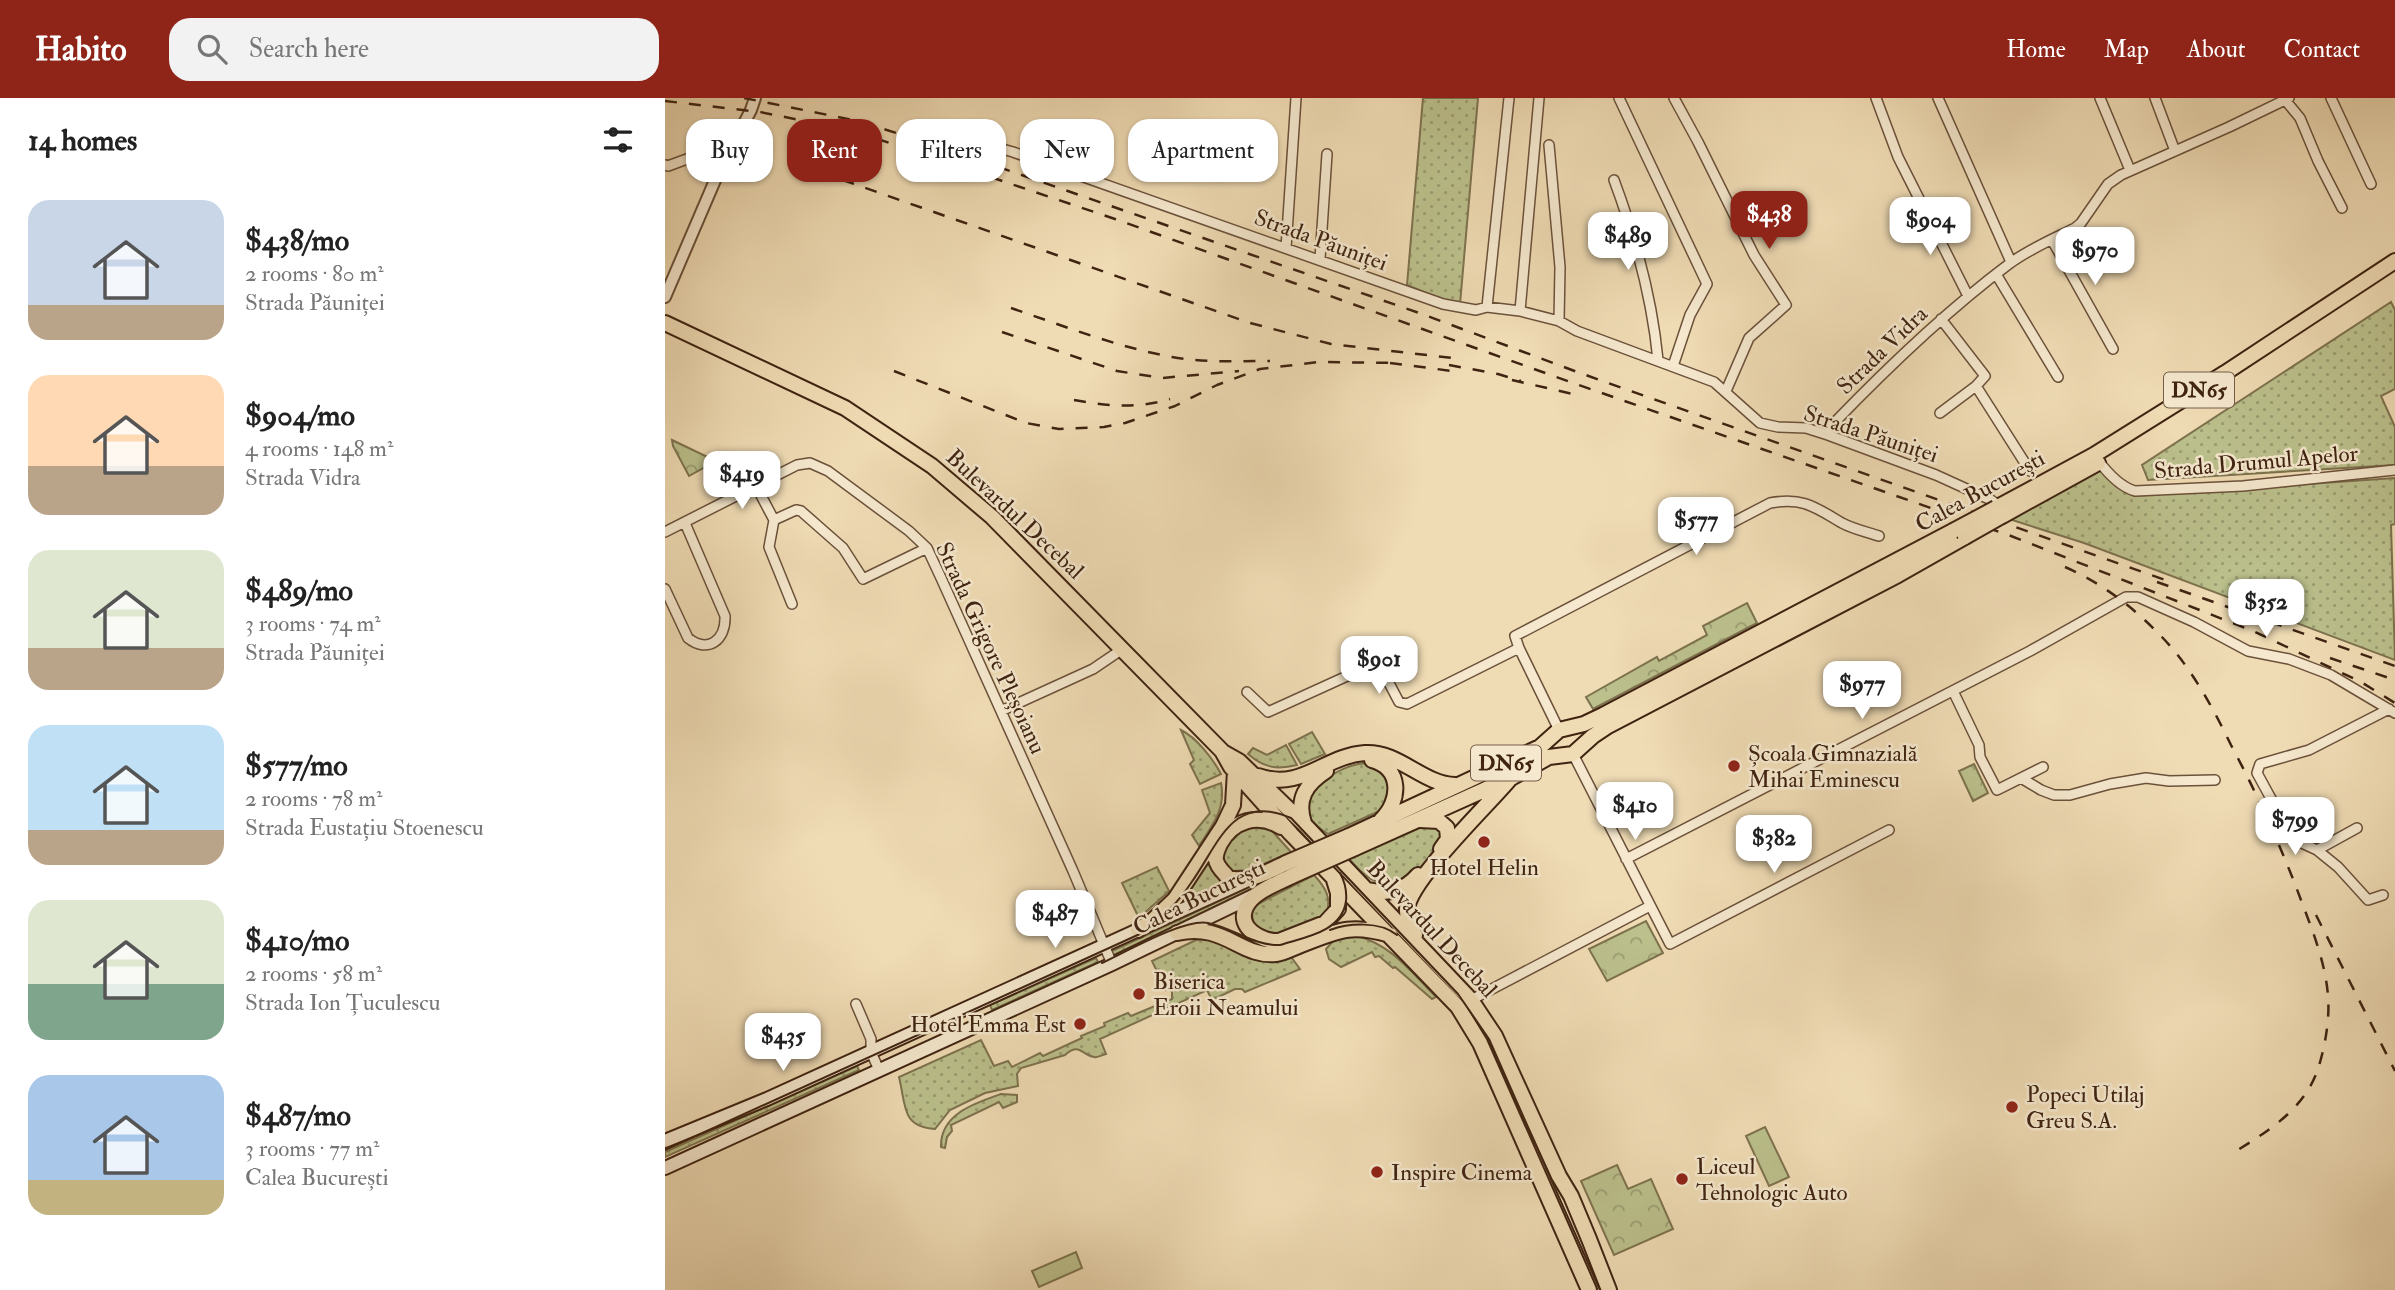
<!DOCTYPE html>
<meta charset="utf-8">
<style>
:root{--surface:#fff;--page:#f2f2f2;--text:#222;--muted:#767676;--accent:#8f2418}
body{margin:0;font-family:"IM FELL Double Pica",serif;background:var(--page);color:var(--text);height:100vh;display:flex;flex-direction:column;font-size:26px;white-space:nowrap}
*{box-sizing:border-box;margin:0}
p{font-size:23px;color:var(--muted)}
.icon{flex:none;width:38px;height:38px;fill:none;stroke:currentColor;stroke-width:2;stroke-linecap:round;stroke-linejoin:round}
.map{position:relative;flex:1;overflow:hidden}
.details{display:flex;flex-direction:column;background:var(--surface);width:665px}
.details>*{flex:none}
.guide{position:absolute;left:21px;top:21px;width:665px;height:63px;display:flex;gap:14px}
.price{position:absolute;translate:-50% -60px;padding:0 16px;border-radius:14px;background:#fff;color:#222;font-size:23px;line-height:46px;filter:drop-shadow(0 2px 4px #0008)}
.price::after{content:'';position:absolute;left:50%;top:42px;width:21px;height:16px;margin-left:-10px;background:inherit;clip-path:polygon(0 0,100% 0,50% 100%)}
.price.current{background:var(--accent);color:#fff}
ul{padding:0;list-style:none}
li{display:flex;align-items:center;gap:21px;height:175px;padding:0 28px}
li span{display:grid;place-items:center;flex:none;width:196px;height:140px;border-radius:21px;color:#555}
li>.icon{margin-inline-start:auto}
span .icon{width:84px;height:84px;fill:#fffc;stroke-width:1}
li b{font-size:30px}
h2{display:flex;justify-content:space-between;align-items:center;height:84px;padding:0 28px;font-size:30px}
.pill{padding:0 24px;border-radius:21px;background:var(--surface);box-shadow:0 2px 5px #0004;font-size:24px;line-height:63px}
.pill.current{background:var(--accent);color:#fff}
header{display:flex;align-items:center;gap:42px;box-sizing:border-box;height:98px;padding:0 35px;background:var(--accent);color:#fff}
header strong{font-size:33px}
nav{display:flex;gap:38px;margin-inline-start:auto;font-size:24px}
.search{width:490px;height:63px;background:var(--page);display:flex;align-items:center;gap:18px;box-sizing:border-box;padding:0 24px;border-radius:21px;color:var(--muted);font-size:26px}
main{display:flex;flex:1;min-height:0}
.map>svg:first-child{display:block}
</style>
<header>
<strong>Habito</strong>
<div class="search"><svg class="icon" aria-label="search" viewBox="0 0 24 24"><circle cx="10" cy="10" r="6"/><path d="M15 15l6 6"/></svg>Search here</div>
<nav><a>Home</a><a>Map</a><a>About</a><a>Contact</a></nav>
</header>
<main>
<section class="details">
<h2>14 homes<svg class="icon" aria-label="filters" viewBox="0 0 24 24"><path d="M4 7h16M4 17h16"/><circle cx="9" cy="7" r="2"/><circle cx="15" cy="17" r="2"/></svg></h2>
<ul>
<li><span style="background:linear-gradient(#c9d6e8 75%,#b9a48a 0)"><svg class="icon" aria-label="home" viewBox="0 0 24 24"><path d="M3 11l9-7 9 7M6 9v11h12V9"/></svg></span><div><b>$438/mo</b><p>2 rooms · 80 m²</p><p>Strada Păuniței</p></div></li>
<li><span style="background:linear-gradient(#ffd9b3 65%,#b9a48a 0)"><svg class="icon" aria-label="home" viewBox="0 0 24 24"><path d="M3 11l9-7 9 7M6 9v11h12V9"/></svg></span><div><b>$904/mo</b><p>4 rooms · 148 m²</p><p>Strada Vidra</p></div></li>
<li><span style="background:linear-gradient(#dfe7d0 70%,#b9a48a 0)"><svg class="icon" aria-label="home" viewBox="0 0 24 24"><path d="M3 11l9-7 9 7M6 9v11h12V9"/></svg></span><div><b>$489/mo</b><p>3 rooms · 74 m²</p><p>Strada Păuniței</p></div></li>
<li><span style="background:linear-gradient(#bfe0f5 75%,#b9a48a 0)"><svg class="icon" aria-label="home" viewBox="0 0 24 24"><path d="M3 11l9-7 9 7M6 9v11h12V9"/></svg></span><div><b>$577/mo</b><p>2 rooms · 78 m²</p><p>Strada Eustațiu Stoenescu</p></div></li>
<li><span style="background:linear-gradient(#dfe7d0 60%,#7fa58c 0)"><svg class="icon" aria-label="home" viewBox="0 0 24 24"><path d="M3 11l9-7 9 7M6 9v11h12V9"/></svg></span><div><b>$410/mo</b><p>2 rooms · 58 m²</p><p>Strada Ion Țuculescu</p></div></li>
<li><span style="background:linear-gradient(#a9c7e8 75%,#c2b280 0)"><svg class="icon" aria-label="home" viewBox="0 0 24 24"><path d="M3 11l9-7 9 7M6 9v11h12V9"/></svg></span><div><b>$487/mo</b><p>3 rooms · 77 m²</p><p>Calea București</p></div></li>
</ul>
</section>
<div class="map">
<svg width="1730" height="1192" viewBox="0 0 1730 1192">
<defs>
<pattern id="grass-dots" width="8" height="8" patternUnits="userSpaceOnUse" patternTransform="scale(1.75)"><rect width="8" height="8" fill="#bbc08c"/><path d="M2 2h.1M6 6h.1" fill="none" stroke="#999c71" stroke-width="1.8" stroke-linecap="round"/></pattern>
<pattern id="forest-crowns" width="20" height="18" patternUnits="userSpaceOnUse" patternTransform="scale(1.75)"><rect width="20" height="18" fill="#bbc08c"/><path d="M2 6a3 3 0 1 1 6 0M12 15a3 3 0 1 1 6 0" fill="none" stroke="#999c71"/></pattern>
</defs>
<rect width="100%" height="100%" fill="#efdbb4"/>
<filter id="stains"><feTurbulence type="fractalNoise" baseFrequency=".00286" numOctaves="4"/><feColorMatrix values="0 0 0 0 .2 0 0 0 0 .09 0 0 0 0 .02 0 0 0 .5 -.17"/></filter>
<radialGradient id="worn" r=".72"><stop offset=".6" stop-color="#630" stop-opacity="0"/><stop offset="1" stop-color="#630" stop-opacity=".3"/></radialGradient>
<path fill="url(#grass-dots)" stroke="#7d724e" stroke-width="2" d="M758 0H813L795 206H787L742 187Z
M1726 204 1730 212V291L1716 298 1730 329V367L1483 382 1477 367Z
M1434 371 1469 398 1730 380V426L1726 427 1730 562 1419 445 1344 421Z
M516 632C532 640 548 661 556 676L535 686 525 666 529 662Z
M647 634 660 656 636 666 624 646Z
M621 647 632 667C612 672 599 670 583 656L588 650 602 657Z
M701 665C729 670 726 689 719 711L663 736C645 724 638 716 642 695 660 681 677 667 701 665Z
M556 685C561 710 548 727 534 748L527 737 545 715 537 692Z
M593 725 608 734 626 754 585 772 567 773 557 764C560 735 567 735 593 725Z
M765 728 772 730 778 736C771 762 738 791 710 783 700 780 691 768 684 761L757 729Z
M543 764 549 775 558 784 521 802 519 799Z
M492 769 504 793 474 820 457 785Z
M649 777C661 790 667 800 661 818 649 823 624 837 612 837 594 838 583 825 589 808Z
M601 781V784L447 858 445 854Z
M692 838C727 847 746 874 771 899L767 901 730 869 728 870 714 858 710 859 707 854 676 869 664 861 661 851 669 842Z
M542 840 611 864 626 859 635 871 580 894 577 891H570L547 902 542 892 435 941 441 956C437 957 433 960 429 959 416 957 415 944 400 957L356 970 352 976 353 988 320 995 285 1012 270 1031C236 1029 241 1007 234 979L316 942 329 968 343 963 347 969 375 955 378 958 417 940 416 938 440 928 439 925 463 915 466 918 507 901V894L504 890 501 892 487 863 531 842Z
M431 860 433 864 327 912 325 907Z
M192 968 194 972 0 1059V1054Z
M336 996 352 997V1004L338 1010 334 1004 286 1027 287 1033 282 1039 280 1050 276 1049C275 1016 310 1005 336 996Z"/>
<path fill="url(#forest-crowns)" stroke="#7d724e" stroke-width="2" d="M7 342 51 363 24 378 8 348Z
M1082 505 1092 525 928 611 921 599 992 559 994 563 1042 537 1038 528Z
M1309 666 1323 695 1308 703 1294 673Z
M981 823 998 855 942 883 924 851Z
M952 1067 963 1091 986 1081 1008 1131 949 1157 916 1083Z"/>
<path fill="#bbc08c" stroke="#7d724e" stroke-width="2" d="M1100 1029 1124 1079 1104 1088 1081 1038Z
M411 1154 417 1170 374 1189 367 1173Z"/>
<g fill="none" stroke-linecap="round" stroke-linejoin="round">
<g stroke="#6b513a" stroke-width="12">
<path id="minor" d="M954 0 1042 186 1025 217 1008 268
M1009 0 1033 44 1089 157 1121 207 1084 240 1061 293
M1211 0 1233 59 1303 198
M1273 0 1346 164
M1435 0 1465 72
M1490 0 1510 53
M1666 0 1706 86
M1621 3 1635 20 1653 63 1677 110
M291 38 348 54 778 206 811 212 822 209 855 213 894 223 912 233 1049 284 1095 325 1113 329 1141 330 1163 337 1271 377 1326 402 1337 410
M884 47 895 169 894 223
M0 67 3 68 22 61 54 73
M949 82C971 141 987 200 993 262
M1387 142 1448 251
M621 150 631 0
M655 161 662 56
M1331 176 1393 279
M822 209 844 0
M855 213 874 0
M1311 288 1365 373
M1275 315 1311 288 1320 278 1276 221
M1163 337 1168 326C1223 269 1280 214 1344 166 1364 151 1388 141 1410 130L1416 125 1443 86 1456 77 1564 29 1624 0
M1432 361C1441 373 1455 389 1470 393L1578 388 1730 372
M91 388 109 422 104 449 127 506
M109 422 131 412 136 413 178 450 198 481 262 450
M0 434 132 367 145 365 163 373 244 433 262 450 276 480 408 773 447 866
M0 491 23 540C43 556 61 542 60 518L20 425
M1288 593 1314 647 1315 659 1332 692 1378 669
M582 594 603 614 713 564 734 604 742 606 854 550
M336 613 428 571 456 552
M894 632 854 550 850 538 1105 405C1138 399 1150 409 1177 425 1188 431 1202 434 1214 438
M908 656 1005 846 1224 732
M1356 680 1376 692 1389 697H1405L1445 686 1481 680 1504 683 1550 682
M1652 752 1692 730
M961 761 1365 553 1461 499H1473L1529 524 1583 553 1624 561 1666 577 1730 615
M1718 797 1703 802 1673 769 1652 752 1628 741 1592 675 1595 666 1644 652 1724 611
M806 902 985 808
M191 906 206 941V954L214 972"/>
</g>
<g stroke="#6b513a" stroke-width="14">
<path id="tertiary" d="M0 199 54 73 86 12 90 0"/>
</g>
<g stroke="#3f2311" stroke-width="16">
<path id="secondary" d="M0 1043 102 1001 585 781
M0 1070 447 866 590 797"/>
</g>
<g stroke="#3f2311" stroke-width="18">
<path id="primary" d="M0 225 180 310 267 368 327 419 557 653 566 669 626 736 793 909 815 945 924 1192
M1331 410 1429 357 1560 275 1730 163
M1337 418 1433 365
M558 654 574 663 639 726 806 902 830 938 894 1078 906 1098 924 1141 944 1192
M707 662C737 670 736 703 716 722
M593 678C637 693 659 658 700 655 734 653 757 686 790 687
M755 722 774 723 782 730 783 741 776 751
M639 725C631 701 641 686 661 673
M616 729C593 715 568 722 555 746 553 751 550 756 551 762 552 767 556 772 560 776 563 780 563 781 569 781 587 783 604 773 621 765
M684 738 875 649 894 632 919 626 938 617 1288 433
M690 750 848 679 884 659 908 656 928 638 943 628 1233 477 1300 439
M627 778C612 786 589 793 581 809 571 830 597 844 614 843L660 825 673 811V795L669 782
M703 792C723 797 739 793 753 777
M473 832 488 822 510 801 558 728 568 707 570 673
M512 835C559 824 576 860 611 856 619 855 628 850 636 847 672 833 685 825 725 837
M750 837C747 829 741 819 742 811 745 782 823 707 844 682"/>
</g>
<use href="#minor" stroke="#f5e8ce" stroke-width="9"/>
<use href="#tertiary" stroke="#f5e8ce" stroke-width="10"/>
<use href="#secondary" stroke="#f5e8ce" stroke-width="12"/>
<use href="#primary" stroke="#efdbb4" stroke-width="14"/>
<path stroke="#3f2311" stroke-width="2" d="M665 832C684 825 715 823 732 837
M437 865C461 854 520 820 543 825 568 830 589 848 615 847 640 839 677 834 681 803 682 793 680 784 675 775
M0 1052 477 835C496 821 513 805 526 785 554 746 567 694 626 720L793 896 824 941 935 1192"/>
<path stroke="#3f2311" stroke-width="2.5" stroke-dasharray="12 12" stroke-linecap="butt" d="M79 0 193 23 276 49 757 216 915 275 1503 483
M0 3 95 14 189 33 450 121 911 286 1346 438 1588 533 1696 584 1730 605
M155 74 585 225 666 246 796 261
M346 210C399 228 452 249 507 259 540 265 573 263 605 263
M337 234 452 273 497 280 574 273
M725 265 795 274
M784 267 833 276 856 283
M229 273 361 325 394 331 439 329 460 325 510 308 552 287 595 271 654 264 735 265
M847 282 908 296
M409 302C441 308 473 311 505 301
M1400 469C1435 484 1468 509 1494 536 1525 567 1547 608 1566 647 1590 692 1611 738 1630 786 1643 822 1660 859 1663 898 1665 921 1660 949 1653 971 1639 1012 1603 1033 1568 1055
M1492 484 1730 568
M1665 560 1730 582
M1651 817 1730 973"/>
<g stroke="#3f2311" stroke-width="18" stroke-linecap="butt">
<path id="primary-bridge" d="M1288 433 1331 410
M1300 439 1337 418
M621 765 684 738
M627 778 690 750"/>
</g>
<use href="#primary-bridge" stroke="#efdbb4" stroke-width="14"/>
</g>
<g fill="#8f2418" stroke="#f5e8ce" stroke-width="2.5">
<circle cx="1069" cy="668" r="7"/>
<circle cx="819" cy="744" r="7"/>
<circle cx="474" cy="896" r="7"/>
<circle cx="415" cy="926" r="7"/>
<circle cx="1347" cy="1009" r="7"/>
<circle cx="712" cy="1074" r="7"/>
<circle cx="1017" cy="1081" r="7"/>
</g>
<g text-anchor="middle" dominant-baseline="central" stroke-width="5" stroke-linejoin="round" paint-order="stroke">
<g fill="#f5e8ce" stroke="#765e4a" stroke-width="2">
<rect x="1499" y="274.5" width="70" height="35" rx="5"/>
<rect x="806" y="647.5" width="70" height="35" rx="5"/>
</g>
<g font-size="21" font-weight="bold" fill="#3f2311">
<text x="1534" y="292">DN65</text>
<text x="841" y="665">DN65</text>
</g>
<g font-size="23" fill="#3f2311" stroke="#f5e8ce">
<text transform="translate(656 142) rotate(20)">Strada Păuniței</text>
<text transform="translate(1217 252) rotate(-44)">Strada Vidra</text>
<text transform="translate(1206 336) rotate(18)">Strada Păuniței</text>
<text transform="translate(1591 364) rotate(-5)">Strada Drumul Apelor</text>
<text transform="translate(1315 393) rotate(-29)">Calea București</text>
<text transform="translate(350 416) rotate(43)">Bulevardul Decebal</text>
<text transform="translate(326 550) rotate(65)">Strada Grigore Pleșoianu</text>
<text transform="translate(534 799) rotate(-26)">Calea București</text>
<text transform="translate(767 831) rotate(47)">Bulevardul Decebal</text>
</g>
<g font-size="23" fill="#3f2311" stroke="#f5e8ce" text-anchor="start">
<text x="1083" y="655">Școala Gimnazială<tspan x="1083" dy="26">Mihai Eminescu</tspan></text>
<text x="819" y="769" text-anchor="middle">Hotel Helin</text>
<text x="488" y="883">Biserica<tspan x="488" dy="26">Eroii Neamului</tspan></text>
<text x="401" y="926" text-anchor="end">Hotel Emma Est</text>
<text x="1361" y="996">Popeci Utilaj<tspan x="1361" dy="26">Greu S.A.</tspan></text>
<text x="1031" y="1068">Liceul<tspan x="1031" dy="26">Tehnologic Auto</tspan></text>
<text x="726" y="1074">Inspire Cinema</text>
</g>
</g>
<rect width="100%" height="100%" filter="url(#stains)"/>
<rect width="100%" height="100%" fill="url(#worn)"/>
</svg>
<b class="price current" style="left:1104px;top:153px">$438</b>
<b class="price" style="left:1265px;top:159px">$904</b>
<b class="price" style="left:963px;top:174px">$489</b>
<b class="price" style="left:1430px;top:189px">$970</b>
<b class="price" style="left:77px;top:413px">$419</b>
<b class="price" style="left:1031px;top:459px">$577</b>
<b class="price" style="left:1601px;top:541px">$352</b>
<b class="price" style="left:714px;top:598px">$901</b>
<b class="price" style="left:1197px;top:623px">$977</b>
<b class="price" style="left:970px;top:744px">$410</b>
<b class="price" style="left:1630px;top:759px">$799</b>
<b class="price" style="left:1109px;top:777px">$382</b>
<b class="price" style="left:390px;top:852px">$487</b>
<b class="price" style="left:118px;top:975px">$435</b>
<div class="guide">
<a class="pill">Buy</a>
<a class="pill current">Rent</a>
<a class="pill">Filters</a>
<a class="pill">New</a>
<a class="pill">Apartment</a>
</div>
</div>
</main>
